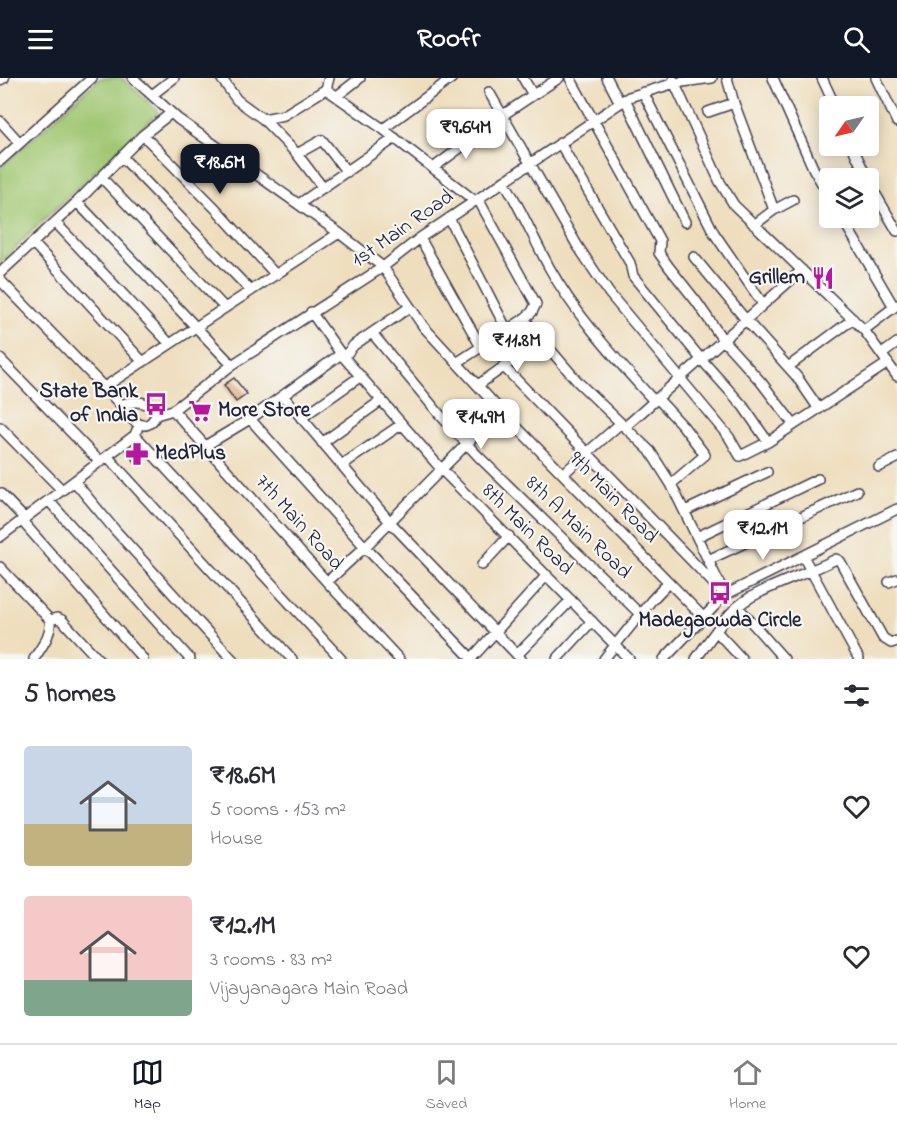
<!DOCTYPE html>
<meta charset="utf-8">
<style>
:root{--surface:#fff;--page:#f7f7f7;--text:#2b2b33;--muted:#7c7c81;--line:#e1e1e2;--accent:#111827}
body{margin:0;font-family:"Indie Flower",sans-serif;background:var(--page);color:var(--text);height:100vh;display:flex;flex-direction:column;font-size:22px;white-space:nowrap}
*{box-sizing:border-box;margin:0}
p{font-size:20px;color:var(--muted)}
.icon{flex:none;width:33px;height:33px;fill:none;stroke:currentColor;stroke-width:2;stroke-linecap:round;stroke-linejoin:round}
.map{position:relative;height:581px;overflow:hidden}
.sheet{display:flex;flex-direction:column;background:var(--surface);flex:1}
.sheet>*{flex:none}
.needle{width:39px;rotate:236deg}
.tools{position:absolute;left:819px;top:18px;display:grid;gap:12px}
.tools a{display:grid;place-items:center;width:60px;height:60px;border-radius:6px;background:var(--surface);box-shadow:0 3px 15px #0003;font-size:30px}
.price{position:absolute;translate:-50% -51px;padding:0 14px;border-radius:12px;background:#fff;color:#222;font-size:20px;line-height:39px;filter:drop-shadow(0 2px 3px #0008)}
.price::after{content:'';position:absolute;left:50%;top:36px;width:18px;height:14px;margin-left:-9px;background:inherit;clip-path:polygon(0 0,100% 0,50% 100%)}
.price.active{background:var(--accent);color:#fff}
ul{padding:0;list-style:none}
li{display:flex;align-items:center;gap:18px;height:150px;padding:0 24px}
li span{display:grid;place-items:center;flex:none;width:168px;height:120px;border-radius:6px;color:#555}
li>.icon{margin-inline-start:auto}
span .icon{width:72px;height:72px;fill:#fffc;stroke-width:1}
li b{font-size:26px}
h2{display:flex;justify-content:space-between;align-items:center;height:72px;padding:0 24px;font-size:26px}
header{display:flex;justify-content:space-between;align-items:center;height:78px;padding:0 24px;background:var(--accent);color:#fff;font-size:27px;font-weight:700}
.dock{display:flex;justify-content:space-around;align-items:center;height:84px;border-top:2px solid var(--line);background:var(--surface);font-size:16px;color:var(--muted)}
.dock a{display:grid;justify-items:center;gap:3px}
.dock .active{color:var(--accent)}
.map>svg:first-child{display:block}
</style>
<header><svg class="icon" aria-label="menu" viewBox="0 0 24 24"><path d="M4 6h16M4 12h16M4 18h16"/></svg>Roofr<svg class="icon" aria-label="search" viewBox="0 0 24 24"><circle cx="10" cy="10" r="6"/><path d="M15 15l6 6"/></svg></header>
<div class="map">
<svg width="897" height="581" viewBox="0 0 897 581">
<rect width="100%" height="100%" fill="#f6f6f2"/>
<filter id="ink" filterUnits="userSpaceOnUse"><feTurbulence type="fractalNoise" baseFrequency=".0167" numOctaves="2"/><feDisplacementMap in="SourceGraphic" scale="12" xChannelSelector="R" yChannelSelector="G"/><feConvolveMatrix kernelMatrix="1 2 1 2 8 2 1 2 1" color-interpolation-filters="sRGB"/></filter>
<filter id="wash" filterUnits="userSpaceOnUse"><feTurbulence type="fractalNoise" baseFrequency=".008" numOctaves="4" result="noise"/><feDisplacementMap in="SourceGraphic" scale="24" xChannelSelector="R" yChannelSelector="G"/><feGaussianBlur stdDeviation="1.35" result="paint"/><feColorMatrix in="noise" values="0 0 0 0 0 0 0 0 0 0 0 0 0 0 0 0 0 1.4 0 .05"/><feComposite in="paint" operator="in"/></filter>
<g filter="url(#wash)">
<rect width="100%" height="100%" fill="#efdebe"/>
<path fill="#a1c772" stroke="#627456" stroke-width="1.5" d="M100 0H122L159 34 36 149 0 186V90Z"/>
<g id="blocks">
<path fill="#da9a66" d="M234 300 247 316 236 324 224 307Z
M138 370 145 378 135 384 129 376Z"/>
</g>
</g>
<g filter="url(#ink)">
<use href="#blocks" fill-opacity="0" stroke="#413e4f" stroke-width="1.5"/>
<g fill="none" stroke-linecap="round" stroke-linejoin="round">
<g stroke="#413e4f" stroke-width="12">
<path id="minor" d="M133 0 178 41 339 155 383 189 423 248 500 332 703 539
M221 0 237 22 263 41 284 37 326 11 329 0
M523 0 533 17 559 0
M570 0 660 163 659 175 669 189 696 223 723 262 761 304 794 347
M607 0 620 25
M727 0 734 25 774 132
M773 0 814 92 830 119
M822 0 835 28
M876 0 897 44
M0 2 4 0
M673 2 720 104 734 127 864 252 897 298
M326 11 383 51 475 123
M489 14 577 167 609 215 729 359 740 378 768 364 888 285
M643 14 714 155 763 226
M152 17 174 0
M337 18 360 0
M625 21 685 144
M708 34 734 25
M503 37 533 17
M263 41 297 76 323 110
M0 43 20 65
M383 51 452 0
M143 57 216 131 276 197
M560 65 630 185 633 198 701 281 743 328 768 364
M852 68 867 100
M297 76 322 62 347 94
M122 79 251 213
M0 83 92 0
M433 90 483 53
M102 100 225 230
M504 103C521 131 534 161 549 189 576 238 617 282 654 323
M868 103 897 153
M77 124 232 287
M299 126 395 60
M449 140 507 252
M842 140 894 229
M55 144 170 266
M754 147 774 132 793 122
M420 160 481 269
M33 165 143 284
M694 179 746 242 797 299 819 331
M0 195 77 124 143 57 171 35
M0 202 121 327C128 340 146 359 156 337 151 322 134 322 121 327
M311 234 341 276 442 392 629 581
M524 241 578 304 650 373 671 406 725 517
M864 252 897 227
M372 255 440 337 479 379 640 536
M882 276 897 265
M344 279 354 267 410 229
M0 281 100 384
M458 284 524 241 532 234 536 226 478 121
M503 288 719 511
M788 289 853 241
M478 307 542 262
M103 310 339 155
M283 318 390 444 521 581
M657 320 683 348 705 377 671 406
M173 332 327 504 399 581
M156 337 173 332 232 287 383 189 420 160 629 19 675 5 712 0
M301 340 361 298
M250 341 365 469 472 581
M0 349 62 412
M625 349 802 192
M135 357 341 581
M322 365 382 322
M205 368 250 341 341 276
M107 378 292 581
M342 387 402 346
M879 389 897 380
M564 395 621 345
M74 403 115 452 232 581
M0 415 25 441
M49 423 190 581
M685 433 767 394
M22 443 143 581
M0 459 135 357 137 352
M697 459 818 401
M803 478 859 581
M708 482 857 413
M482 487 509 458
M0 489 50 542 57 540 62 542 98 581
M327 504 365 469 500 332
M889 504 897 501
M738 529 784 581
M716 553 742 581
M517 577 571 522
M34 581C41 569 52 557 50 542
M471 581 547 497
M557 581 592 543
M604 581 651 523 669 504
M664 581 725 517 897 431
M696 581C711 560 728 532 751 519 778 504 809 495 836 481L840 483 883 560 891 565 897 563"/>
</g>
<use href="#minor" stroke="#fff" stroke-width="9"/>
</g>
</g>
<defs>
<g id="restaurant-bare" transform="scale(1.8)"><path d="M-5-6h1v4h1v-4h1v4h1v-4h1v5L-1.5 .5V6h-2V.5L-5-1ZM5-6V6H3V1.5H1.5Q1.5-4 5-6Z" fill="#b5179e" stroke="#f6f6f2" stroke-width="2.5" paint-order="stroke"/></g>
<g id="bus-bare" transform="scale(1.8)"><path d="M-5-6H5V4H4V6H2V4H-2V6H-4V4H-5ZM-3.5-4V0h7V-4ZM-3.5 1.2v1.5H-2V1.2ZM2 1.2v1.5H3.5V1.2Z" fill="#b5179e" stroke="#f6f6f2" stroke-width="2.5" paint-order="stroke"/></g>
<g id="supermarket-bare" transform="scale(1.8)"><path d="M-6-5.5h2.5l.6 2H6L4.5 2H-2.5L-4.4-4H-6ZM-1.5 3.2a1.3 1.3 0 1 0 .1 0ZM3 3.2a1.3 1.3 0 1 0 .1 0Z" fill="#b5179e" stroke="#f6f6f2" stroke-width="2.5" paint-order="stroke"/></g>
<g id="pharmacy-bare" transform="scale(1.8)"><path d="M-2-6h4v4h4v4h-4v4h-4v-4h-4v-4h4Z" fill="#b5179e" stroke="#f6f6f2" stroke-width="2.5" paint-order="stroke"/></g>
</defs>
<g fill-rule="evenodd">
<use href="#restaurant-bare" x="823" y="200"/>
<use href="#bus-bare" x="156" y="326"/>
<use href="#supermarket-bare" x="200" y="333"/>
<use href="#pharmacy-bare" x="137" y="376"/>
<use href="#bus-bare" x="720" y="515"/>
</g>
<g text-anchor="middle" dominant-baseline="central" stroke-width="4.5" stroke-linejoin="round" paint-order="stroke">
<g font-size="21" fill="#22223b" stroke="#f6f6f2">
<text transform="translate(403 151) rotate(-35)">1st Main Road</text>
<text transform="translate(613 420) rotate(46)">9th Main Road</text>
<text transform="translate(299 445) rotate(48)">7th Main Road</text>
<text transform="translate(578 450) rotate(44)">8th A Main Road</text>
<text transform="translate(527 452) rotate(45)">8th Main Road</text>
</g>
<g font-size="21" font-weight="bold" fill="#22223b" stroke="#f6f6f2" text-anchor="end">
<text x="805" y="200">Grillem</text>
<text x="138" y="314">State Bank<tspan x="138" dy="24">of India</tspan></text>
<text x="218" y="333" text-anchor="start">More Store</text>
<text x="155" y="376" text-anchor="start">MedPlus</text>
<text x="720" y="543" text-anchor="middle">Madegaowda Circle</text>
</g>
</g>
</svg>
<div class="tools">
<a><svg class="needle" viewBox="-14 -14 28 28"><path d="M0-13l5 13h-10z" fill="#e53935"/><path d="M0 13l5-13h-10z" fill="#7c7c81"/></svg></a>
<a><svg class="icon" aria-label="layers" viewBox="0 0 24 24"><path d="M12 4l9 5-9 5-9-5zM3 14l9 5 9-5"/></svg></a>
</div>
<b class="price" style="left:466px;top:82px">₹9.64M</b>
<b class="price active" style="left:220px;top:117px">₹18.6M</b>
<b class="price" style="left:517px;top:295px">₹11.8M</b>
<b class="price" style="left:481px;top:372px">₹14.9M</b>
<b class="price" style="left:763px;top:483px">₹12.1M</b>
</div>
<section class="sheet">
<h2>5 homes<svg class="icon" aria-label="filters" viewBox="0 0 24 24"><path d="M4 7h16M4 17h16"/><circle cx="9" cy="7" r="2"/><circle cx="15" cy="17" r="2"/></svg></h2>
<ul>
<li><span style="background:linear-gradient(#c9d6e8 65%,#c2b280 0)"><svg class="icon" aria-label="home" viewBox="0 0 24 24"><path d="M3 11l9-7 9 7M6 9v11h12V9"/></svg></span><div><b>₹18.6M</b><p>5 rooms · 153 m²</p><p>House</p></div><svg class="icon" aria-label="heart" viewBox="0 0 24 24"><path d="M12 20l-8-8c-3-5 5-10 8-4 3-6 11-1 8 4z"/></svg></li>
<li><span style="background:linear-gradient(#f6c9c9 70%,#7fa58c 0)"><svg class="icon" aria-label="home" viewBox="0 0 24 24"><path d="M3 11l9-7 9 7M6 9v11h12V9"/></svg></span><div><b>₹12.1M</b><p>3 rooms · 83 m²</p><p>Vijayanagara Main Road</p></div><svg class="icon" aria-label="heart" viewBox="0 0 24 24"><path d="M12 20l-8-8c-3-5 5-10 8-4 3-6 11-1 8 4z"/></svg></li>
</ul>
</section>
<nav class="dock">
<a class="active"><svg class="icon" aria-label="map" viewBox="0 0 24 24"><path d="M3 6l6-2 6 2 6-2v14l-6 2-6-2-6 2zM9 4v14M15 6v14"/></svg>Map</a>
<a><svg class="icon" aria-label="saved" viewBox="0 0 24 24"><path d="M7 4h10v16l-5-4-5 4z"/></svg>Saved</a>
<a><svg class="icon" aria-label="home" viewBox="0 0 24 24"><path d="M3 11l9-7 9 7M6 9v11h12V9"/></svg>Home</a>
</nav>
